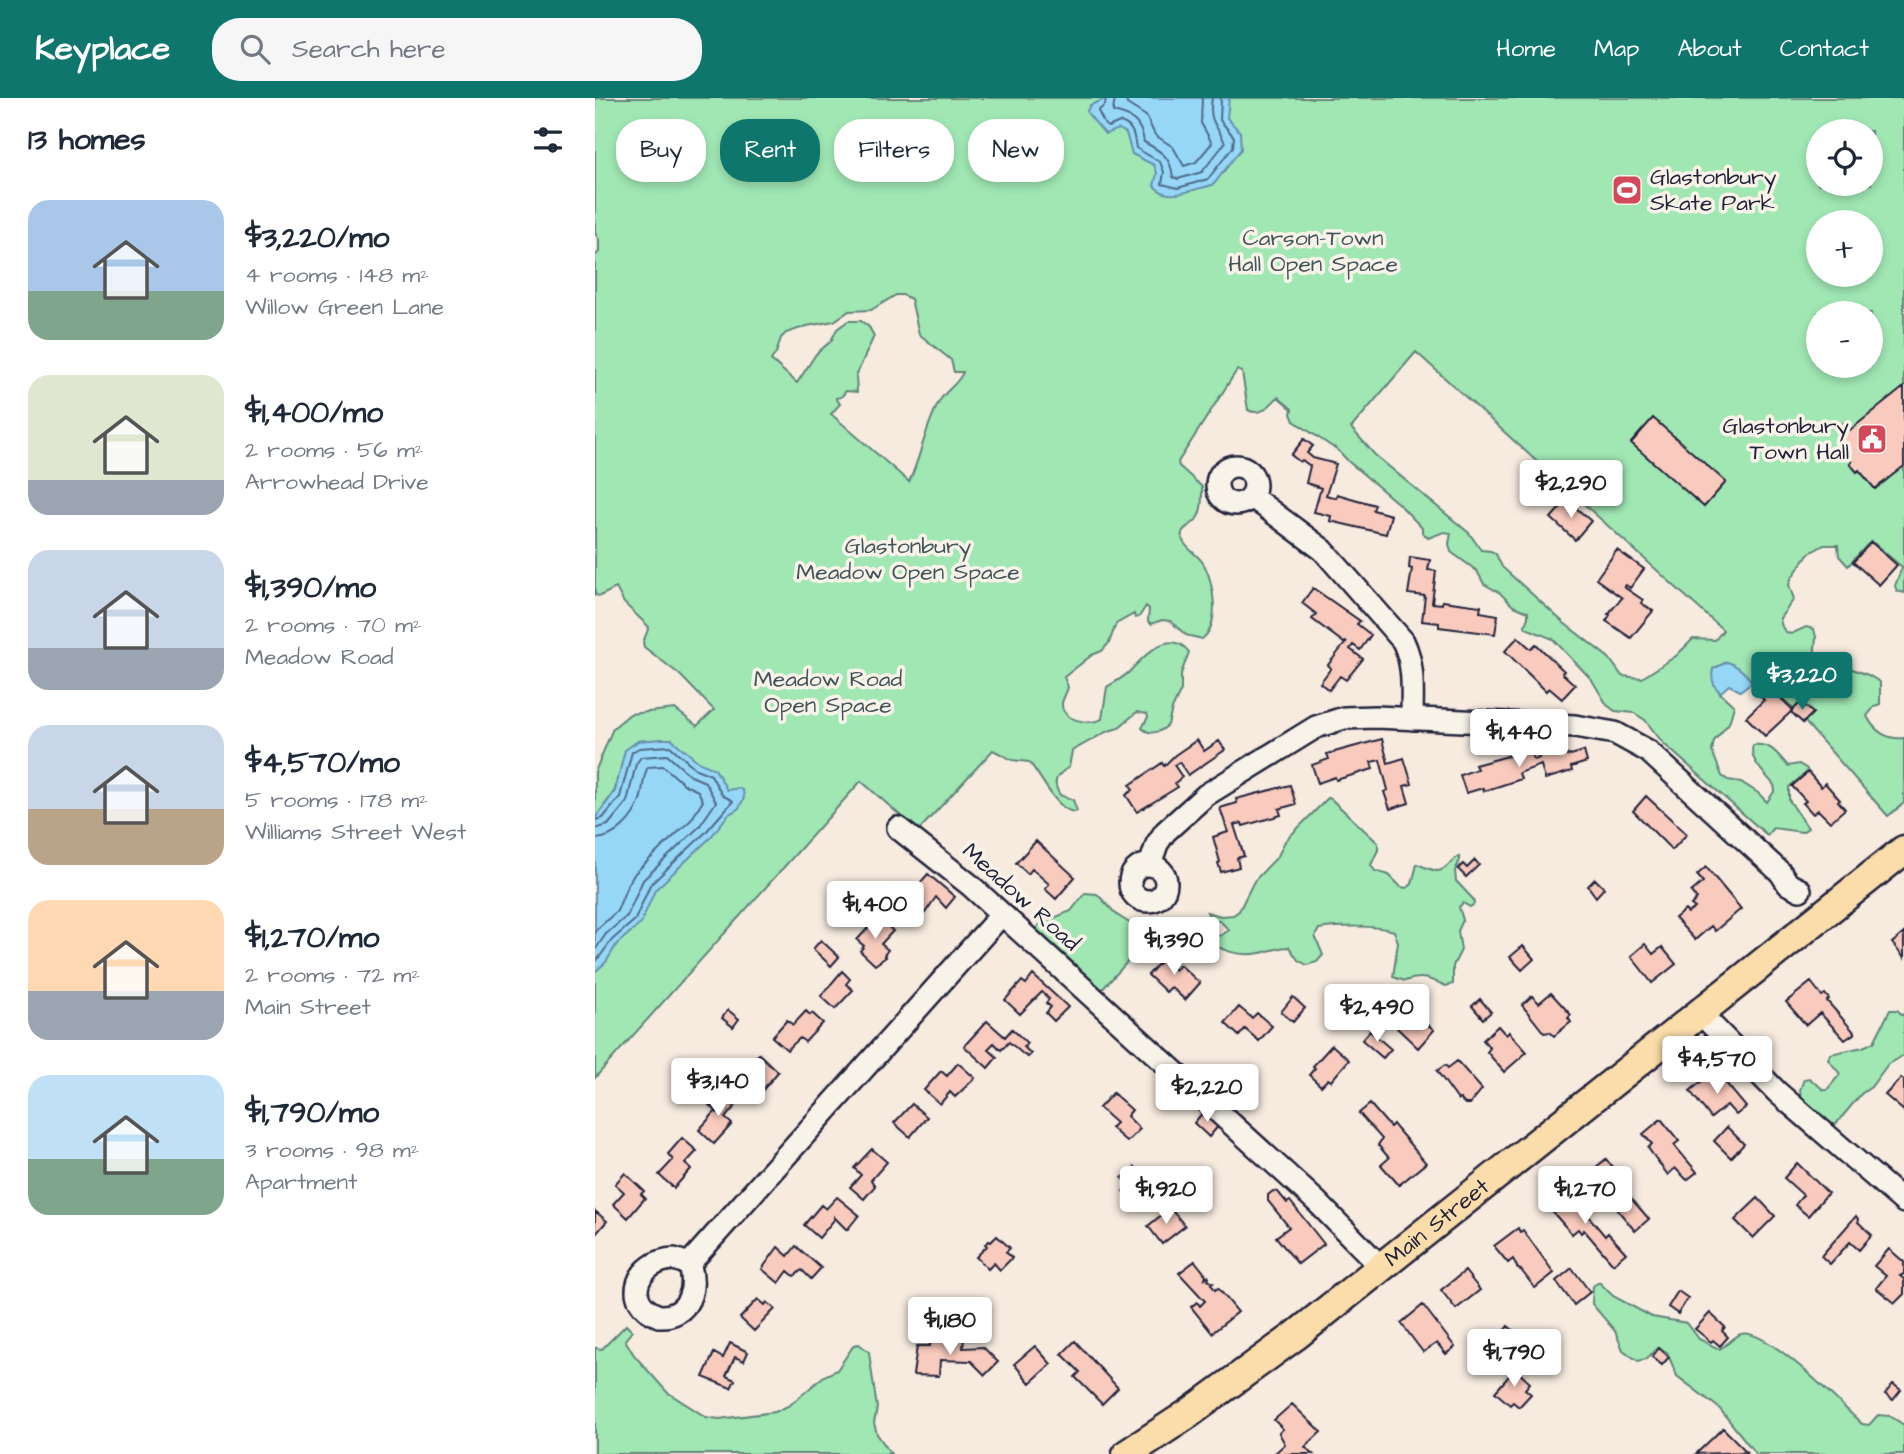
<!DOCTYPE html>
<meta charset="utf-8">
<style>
:root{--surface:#fff;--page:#f6f6f7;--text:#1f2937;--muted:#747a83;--accent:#0f766e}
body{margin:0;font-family:"Architects Daughter",sans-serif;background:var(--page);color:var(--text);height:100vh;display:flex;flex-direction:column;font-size:26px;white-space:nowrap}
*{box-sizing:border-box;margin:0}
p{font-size:23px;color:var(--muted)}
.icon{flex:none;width:38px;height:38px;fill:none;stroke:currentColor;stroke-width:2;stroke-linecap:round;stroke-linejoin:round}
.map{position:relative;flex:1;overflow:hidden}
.side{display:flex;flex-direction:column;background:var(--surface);width:595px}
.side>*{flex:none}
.banner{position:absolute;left:21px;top:21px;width:665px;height:63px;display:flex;gap:14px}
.fabs{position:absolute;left:1211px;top:21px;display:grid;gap:14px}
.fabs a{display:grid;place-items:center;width:77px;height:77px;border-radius:50%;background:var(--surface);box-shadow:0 4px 10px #0003;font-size:35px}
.price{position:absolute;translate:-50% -60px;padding:0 16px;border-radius:7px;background:#fff;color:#222;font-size:23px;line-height:46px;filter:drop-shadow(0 2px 4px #0008)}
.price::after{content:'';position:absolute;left:50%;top:42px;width:21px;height:16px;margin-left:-10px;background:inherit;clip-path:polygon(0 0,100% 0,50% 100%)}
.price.active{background:var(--accent);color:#fff}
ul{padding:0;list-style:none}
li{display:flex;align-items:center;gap:21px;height:175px;padding:0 28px}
li span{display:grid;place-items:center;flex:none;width:196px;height:140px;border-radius:21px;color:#555}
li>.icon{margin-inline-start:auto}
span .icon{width:84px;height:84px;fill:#fffc;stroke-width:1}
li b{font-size:30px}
h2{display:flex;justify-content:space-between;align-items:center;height:84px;padding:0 28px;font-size:30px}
.pill{padding:0 24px;border-radius:28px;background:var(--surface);box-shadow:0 4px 10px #0003;font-size:24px;line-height:63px}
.pill.active{background:var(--accent);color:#fff}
header{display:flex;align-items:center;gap:42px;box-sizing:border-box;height:98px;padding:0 35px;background:var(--accent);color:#fff}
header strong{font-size:33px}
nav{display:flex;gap:38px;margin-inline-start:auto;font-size:24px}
.search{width:490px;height:63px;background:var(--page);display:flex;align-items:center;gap:18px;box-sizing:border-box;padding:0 24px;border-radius:28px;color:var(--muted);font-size:26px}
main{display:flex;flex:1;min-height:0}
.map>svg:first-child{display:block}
</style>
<header>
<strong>Keyplace</strong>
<div class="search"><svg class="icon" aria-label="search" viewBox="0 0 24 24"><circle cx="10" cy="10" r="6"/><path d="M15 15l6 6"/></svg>Search here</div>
<nav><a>Home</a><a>Map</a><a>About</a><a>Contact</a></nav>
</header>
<main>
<section class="side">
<h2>13 homes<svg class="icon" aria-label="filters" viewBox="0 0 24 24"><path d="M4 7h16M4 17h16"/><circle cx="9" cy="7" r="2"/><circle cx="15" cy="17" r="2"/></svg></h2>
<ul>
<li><span style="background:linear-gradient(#a9c7e8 65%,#7fa58c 0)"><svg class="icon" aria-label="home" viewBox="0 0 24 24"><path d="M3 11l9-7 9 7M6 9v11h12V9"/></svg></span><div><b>$3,220/mo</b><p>4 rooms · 148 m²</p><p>Willow Green Lane</p></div></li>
<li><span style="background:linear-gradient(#dfe7d0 75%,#9aa5b1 0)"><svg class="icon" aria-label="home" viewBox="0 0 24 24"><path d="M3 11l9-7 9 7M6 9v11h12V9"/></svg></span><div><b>$1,400/mo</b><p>2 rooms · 56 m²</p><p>Arrowhead Drive</p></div></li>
<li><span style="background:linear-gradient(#c9d6e8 70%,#9aa5b1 0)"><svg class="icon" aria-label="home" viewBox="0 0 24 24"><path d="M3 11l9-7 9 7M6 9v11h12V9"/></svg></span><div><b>$1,390/mo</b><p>2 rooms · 70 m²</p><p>Meadow Road</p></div></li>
<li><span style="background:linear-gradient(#c9d6e8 60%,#b9a48a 0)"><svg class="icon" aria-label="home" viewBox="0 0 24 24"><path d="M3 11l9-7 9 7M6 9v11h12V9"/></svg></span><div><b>$4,570/mo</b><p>5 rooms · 178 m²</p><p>Williams Street West</p></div></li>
<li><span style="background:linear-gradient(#ffd9b3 65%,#9aa5b1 0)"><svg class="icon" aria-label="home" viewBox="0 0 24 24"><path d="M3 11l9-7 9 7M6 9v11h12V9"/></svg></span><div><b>$1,270/mo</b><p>2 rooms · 72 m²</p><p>Main Street</p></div></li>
<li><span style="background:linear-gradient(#bfe0f5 60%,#7fa58c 0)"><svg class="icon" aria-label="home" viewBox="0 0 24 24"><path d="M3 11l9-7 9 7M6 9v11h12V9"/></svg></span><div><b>$1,790/mo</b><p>3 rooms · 98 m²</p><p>Apartment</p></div></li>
</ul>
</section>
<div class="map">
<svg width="1309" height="1356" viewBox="0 0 1309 1356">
<rect width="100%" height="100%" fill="#f7ebe0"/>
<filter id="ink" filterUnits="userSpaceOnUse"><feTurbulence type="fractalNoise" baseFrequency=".0143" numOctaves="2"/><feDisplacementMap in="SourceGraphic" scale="14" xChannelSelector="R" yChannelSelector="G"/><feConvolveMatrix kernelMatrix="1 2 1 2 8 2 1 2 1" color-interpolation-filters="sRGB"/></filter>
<g filter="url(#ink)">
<path fill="#a0e7b4" stroke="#618478" stroke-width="2" fill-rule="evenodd" d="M0 0H1309V495L1302 493 1300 488 1307 469 1280 446 1276 444 1272 447 1253 468 1244 458 1243 447H1229L1213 456 1196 481 1194 487 1199 501 1185 520C1186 528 1188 534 1196 536L1211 529 1219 531 1221 539 1219 562 1234 573 1250 568 1273 577 1285 584V606L1280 608 1272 618C1279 633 1292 642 1309 640V705L1293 718 1196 608 1173 587 1157 584 1132 564 1118 571 1124 594 1139 608 1134 625 1119 643 1117 653 1127 678 1133 682 1146 684 1163 695 1172 704 1180 692 1179 687C1170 676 1153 661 1158 647 1177 645 1182 656 1193 668L1204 666 1212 671 1211 675 1194 689V702L1213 730 1207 734 1178 730 1172 737 1068 645 1050 622 1039 615 1020 613 1012 607 997 582 958 541 931 530 930 527 933 519V514L918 508 905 495 889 486 882 473 856 454 854 446 856 435 849 434 833 440 827 434V430L806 408 754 364 740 349 739 350 699 323 696 316 697 311 683 299C675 307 666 319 653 312L647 274 642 272 583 364 584 368 607 389C607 401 608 417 598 425 594 428 588 430 587 435 584 447 603 456 608 465 619 483 626 527 607 541L591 537 575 523 567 522 556 526 553 523 554 511 551 508 544 519 540 520 539 516 521 526 514 545 507 553 497 557 469 579 473 589C472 594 467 602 467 606 466 622 495 628 507 621L512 589C519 584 529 580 535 573 549 558 574 529 594 554L586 576V592L577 611 573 627C566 634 555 638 547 630L553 619 552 616 542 614 523 630 511 634 477 653 474 669C462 677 456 683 465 697L478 702 482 713 480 714C461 713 446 677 434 664L417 662 398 652 323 733 266 683 0 980V746L76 641 43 643 22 681 20 692 0 721V674L18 630 35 616 80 611 102 628 119 612 84 576 49 549 48 544 54 529 29 505 21 490 5 498 0 497V158L4 154V142L0 135ZM1223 33H1276V86H1223ZM1223 124H1276V177H1223ZM301 197H308L316 201 324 236 356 262 359 274H368C363 287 350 292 344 304 330 329 326 359 314 384L236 316 245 306 241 300 246 299 251 293 262 294 261 278 279 238 274 229 266 223H253L242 231 236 243 221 256 202 285 176 262 181 255 186 240 191 235 212 228 239 223 254 213 276 212ZM1223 215H1276V268H1223ZM821 254 1128 532 1120 542 1098 541 1081 558 1047 580 1027 578 1014 560 969 525 907 469 901 456 896 453 886 452 874 435 780 357 756 330Z
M733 700 736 701 783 745V752L776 767 780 773 794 777 806 789 812 790 817 786 822 766C851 778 842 774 864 758L865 762 860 773 861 783 878 801 879 806 875 809 868 805 864 809 868 822 863 833 866 852 858 868V886L851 888C835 881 827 877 810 883L798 879 803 844 799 833C780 827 744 828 724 831L720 838 728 857 722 864 712 867 703 862 694 849C684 849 675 853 665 855 647 859 623 853 611 840L610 832 625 838 634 832 625 823 616 822 612 814 626 818 638 817 644 813 659 783 683 758 690 743Z
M490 795 502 796 522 817 536 826 555 824 563 830 505 894 440 833 444 826 476 813Z
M1295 912H1302L1309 918V957L1293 966 1276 989 1266 996 1241 1026 1236 1027 1206 1000 1205 992 1209 981 1214 980 1229 992H1232L1245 976 1233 961 1235 956 1268 949 1279 944Z
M1004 1184 1018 1198 1057 1219 1092 1225 1104 1241 1124 1251C1132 1248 1138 1239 1146 1236 1171 1228 1247 1308 1267 1326L1274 1327 1283 1317 1295 1318 1309 1327V1356H1161L1124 1310 1082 1278 1072 1254 1063 1250 1051 1261 1043 1263 1028 1252 1020 1233 997 1206 998 1188Z
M31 1227 37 1233 30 1242 39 1257 72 1294 111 1319 124 1321 180 1314 195 1307 229 1278 242 1272 259 1247 264 1246 274 1254 275 1262 282 1310 279 1325 282 1336 296 1356H0V1250L7 1251Z"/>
<path fill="#96d7f8" stroke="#688fac" stroke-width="2" d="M513 0H634L632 20 645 34 646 51 619 86C613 89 609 89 602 91 587 95 572 102 559 88L562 75 559 67 537 56 531 35 524 31 510 36 493 16 492 13 495 7Z
M1132 564C1142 567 1152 576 1157 584L1145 593 1134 587 1126 594C1118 590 1116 579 1118 571Z
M67 641H76L105 665 120 671 132 692 144 690 148 693 149 700 144 710 133 717 115 740 60 792 46 825 22 846 11 864 0 874V721L20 693 30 652 43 643Z"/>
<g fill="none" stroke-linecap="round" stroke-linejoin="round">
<path stroke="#506a87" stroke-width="2" d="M511 0 510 7 503 13 510 27 513 29 525 24C539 28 539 38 541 50L565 64 569 74 567 86 583 90 613 81 638 49 639 39 625 22 626 0
M520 0 518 14C537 18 546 24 549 44 566 53 576 59 578 79L583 81 607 74 630 45C622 26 613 25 617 0
M531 0 532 6 551 18 560 37 578 49 589 68 601 64 617 45 606 25 607 0
M0 722 8 720 25 699 37 654 44 650 75 648 101 671 116 677 127 697 138 703 110 735 55 787 40 822 17 842 0 865
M0 731 13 727 32 704 41 666 46 659 72 657 96 678 110 684 121 704 104 729 48 782 32 818 11 836 0 852
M0 741C20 741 39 720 45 702 49 691 47 679 53 669L68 668 90 687 103 693 108 703 96 722 40 775 32 788 22 813 0 833"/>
</g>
<path fill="#f9cbbe" stroke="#22223b" stroke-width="2" d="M1309 289V368L1280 391 1264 372 1262 374 1255 366 1257 364 1241 344 1249 338 1242 331 1250 324 1255 332Z
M1058 320 1131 384 1109 409 1036 345Z
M709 341 718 348 712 355 718 360 741 366 731 397 741 400 742 396 780 407 778 412 796 417 791 436 735 423 736 418 719 414 726 390 711 385 715 368 707 362 705 364 696 357Z
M972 402 996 423 980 442 956 420Z
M1276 444 1302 467 1284 487 1258 464Z
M1022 452 1049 471 1035 490 1031 487 1029 489 1048 502 1046 505 1058 513 1036 540 1011 523 1015 517 1013 516 1027 500 1001 481Z
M815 459 835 462 833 472 841 473 837 505 847 506V503L886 508 885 514 903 517 900 536 844 529V525L827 523 830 498 813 496 817 471 814 470Z
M718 490 765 523 762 526 776 537 765 552 758 547 755 551 768 561 751 582 745 578 734 592 725 585 736 570 733 567 752 543 749 545 717 521 721 516 707 505Z
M923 539 936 551 941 546 969 573 967 575 980 587 967 601 954 590 951 593 910 553Z
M1171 586 1198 612 1170 638 1151 619 1169 602 1162 595Z
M1206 604 1218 615 1208 625 1196 614Z
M787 641 793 665 809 660 817 686 809 688 814 705 795 711 789 694 793 692 785 662 776 664 778 671 741 682 740 679 723 685 717 667 734 661 732 656Z
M602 642 609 653 624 643 630 652 593 677 584 664 579 667 587 679 580 685 583 689 542 714 531 697 538 692 535 687 567 665 569 668 580 657Z
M969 650 972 658 989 653 992 664 976 669 977 673 950 681 946 667 924 675 926 681 889 693 888 690 871 695 865 677 882 671 880 667 935 652 939 662 944 660V658Z
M1213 674 1226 689 1230 685 1245 702 1243 703 1250 711 1235 724 1223 712 1218 716 1208 705 1211 703 1197 688Z
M695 687 701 706 684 711 686 717 648 728 647 725 639 727 649 758 642 760 644 769 626 774 623 765 625 764 618 739 633 734 625 710 642 705 641 701Z
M1051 698 1092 736 1077 752 1038 713Z
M441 743 480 779 461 801 450 791 454 786 437 771 433 776 421 765Z
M880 762 884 767 871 779 863 771 868 766 872 770Z
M1111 769 1146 811 1120 833 1116 828 1100 842 1080 820 1090 812 1093 815 1100 810 1096 807 1102 801 1096 794 1108 784 1102 777Z
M333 776 360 799 351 810 341 799 330 815 328 813 321 821 296 801 309 786 317 794Z
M1000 781 1009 790 1001 799 993 788Z
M283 819 298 833 286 846 293 852 289 857 291 859 280 867 265 853 269 848 262 842Z
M1309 835V860L1297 845Z
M226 842 244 859 236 868 218 851Z
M1050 846 1058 856 1067 849 1081 866 1057 885 1036 858Z
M928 848 939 861 927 872 915 859Z
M575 853 584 861 577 869 580 872 585 867 605 885 590 902 576 889 571 894 553 877Z
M247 873 255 881 251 886 258 892 240 911 226 898Z
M438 877 473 909 459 923 451 915 456 909 451 905 454 901 447 894 425 916 410 902 427 883 431 886Z
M1216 884 1227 898 1230 896 1234 901 1232 903 1260 935 1250 942 1225 915 1211 927 1191 904Z
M956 895 976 917 973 920 976 924 959 938 955 934 949 935 927 907 937 898 944 905Z
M698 899 710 910 698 924 686 914Z
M885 901 896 914 888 921 877 908Z
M644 909 657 920 662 915 677 928 664 943 650 931 644 938 630 925Z
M133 912 144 921 138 929 127 920Z
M211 913 215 917 217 915 228 925 210 944 205 940 192 952 177 939 192 922 198 927Z
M817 913 839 932 823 950 802 930Z
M392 923 410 939 417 931 432 945 429 949 436 956 433 959 429 957 414 944 406 952 399 945 393 951 402 959 393 970 369 948Z
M903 928 911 937 914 934 932 954 909 974 892 954 895 950 888 942Z
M775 933 796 951 788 960 767 942Z
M737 947 754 962 736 983 733 981 726 988 714 977 720 970 718 968Z
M164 956 183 974 160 1001 145 988 161 969 156 964Z
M862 963 887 991 875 1006H870L865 1001 863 1002 842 973 850 967 853 970Z
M363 965 380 980 360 999 355 994 345 1006 329 992 346 973 352 978Z
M1120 972 1151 1009 1141 1017 1132 1007 1116 1020 1095 993Z
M1306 980 1309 982V1013L1290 997Z
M126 994 141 1007 130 1020 137 1026 119 1046 104 1032 120 1014 123 1015 114 1007Z
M518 995 537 1012 532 1018 545 1031 532 1044 516 1030 521 1025 504 1010Z
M317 1006 332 1019 315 1039 299 1025Z
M775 1006 795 1029 798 1026 802 1031 831 1065 804 1087 786 1067 794 1060 783 1047 787 1041 764 1015Z
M610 1012 625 1026 614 1039 599 1025Z
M1066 1021 1084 1043 1079 1047 1102 1074 1092 1082 1080 1070 1073 1077 1053 1050 1057 1046 1048 1036Z
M1132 1029 1149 1046 1136 1060 1119 1043Z
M87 1040 102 1053 90 1066 96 1071 79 1090 64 1077 78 1062 73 1056Z
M277 1051 292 1064 276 1082 280 1088 269 1101 255 1089 266 1077 259 1070Z
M1011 1061 1023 1076 1026 1074 1034 1084 1027 1090 1054 1121 1040 1133 1021 1110V1107L1019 1109 1002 1089 1004 1088 994 1075Z
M1202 1065 1233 1095 1213 1118 1200 1107 1208 1097 1189 1080Z
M540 1069 563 1093 552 1102 547 1095 537 1103 528 1093 534 1088 527 1080Z
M30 1075 49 1093 46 1096 50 1100 33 1120 18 1106 29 1094 20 1086Z
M678 1093 683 1094 692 1105 695 1103 729 1146 703 1166 681 1139 694 1129 673 1103V1097Z
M973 1094 1010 1138 1013 1135 1031 1155 1018 1166 989 1132 986 1135 983 1131 977 1136 954 1110Z
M242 1099 264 1117 252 1132 239 1119V1122L224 1140 209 1127 226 1107 231 1111Z
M1163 1100 1180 1118 1158 1140 1140 1122Z
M575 1110 590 1128 567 1146 553 1128Z
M0 1113 12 1123 0 1137Z
M1261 1118 1264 1122 1263 1124 1277 1137 1264 1152 1255 1144 1235 1166 1226 1158Z
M923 1130 925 1134 928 1132 959 1175 940 1190 926 1172 923 1171 918 1161 913 1165 899 1148Z
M402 1138 415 1150 411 1154 417 1160 405 1172 399 1165 393 1171 381 1159 392 1148 390 1146 394 1143 396 1144Z
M201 1148 226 1170 216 1181 207 1172 199 1178 193 1173 184 1185 167 1171 183 1149 193 1158Z
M1294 1151 1309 1164V1176L1305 1178 1309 1181V1196L1300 1205 1281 1190 1291 1178 1279 1168Z
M600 1163 611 1177 610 1180 613 1178 614 1180 613 1182 618 1185 616 1186 620 1192 623 1190 643 1214 617 1235 596 1209 602 1204 605 1208 610 1203 584 1175Z
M977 1170 995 1194 979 1207 961 1183Z
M870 1173 885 1192 861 1211 846 1192Z
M1083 1193 1093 1200 1083 1216 1073 1209Z
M163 1201 170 1207 172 1204 180 1211 159 1233 145 1220Z
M828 1207 860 1249 851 1256 842 1245 828 1254 806 1225Z
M1115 1215 1130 1229 1127 1233 1133 1239 1125 1248 1118 1242 1116 1244 1100 1231Z
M913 1228 931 1243 918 1259 900 1244Z
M335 1241H369L368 1250 388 1249 403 1264 390 1277 376 1263 345 1262 344 1278 318 1277 322 1248H335Z
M480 1243 523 1290 507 1306 480 1279 485 1274 467 1256Z
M135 1245 153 1254 149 1263 140 1259 131 1278 140 1282 136 1290 108 1279 119 1255 128 1260Z
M440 1248 456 1266 435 1285 419 1266Z
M1064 1250 1074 1259 1067 1267 1057 1259Z
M920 1271 935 1285 930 1291 936 1296 924 1309 918 1304 915 1307 900 1294Z
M1298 1286 1306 1292 1298 1302 1290 1296Z
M697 1306 726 1334 710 1349 718 1356H679L690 1346 684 1335 688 1331 679 1322Z
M1128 1330 1152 1354 1101 1356Z"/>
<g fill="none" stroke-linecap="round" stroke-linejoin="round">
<g stroke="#22223b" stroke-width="26">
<path id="minor" d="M622 387a19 19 0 1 1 38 0a19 19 0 1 1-38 0Z
M657 399 728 452 808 543C820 568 817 594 817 621
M303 730 375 787 722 1104 786 1169
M555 767 562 746 570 734 611 697 721 629 749 620 781 619 980 628 1020 635 1053 653 1186 775 1193 786 1205 792
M535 785a18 18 0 1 1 36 0a18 18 0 1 1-36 0Z
M1105 915 1182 994 1309 1104
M79 1161 94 1166C103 1189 94 1220 64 1218 25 1204 43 1162 79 1161Z
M94 1166 407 816"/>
</g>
<g stroke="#22223b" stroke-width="33">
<g id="major">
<path id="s1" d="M532 1356 593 1316 700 1238 1309 752"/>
</g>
</g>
<use href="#minor" stroke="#f7f3e8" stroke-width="21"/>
<use href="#major" stroke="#faddab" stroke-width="28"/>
</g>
</g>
<defs>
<g id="stadium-square" transform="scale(1.575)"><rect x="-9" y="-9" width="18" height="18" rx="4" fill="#d1495b" stroke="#f7f3e8"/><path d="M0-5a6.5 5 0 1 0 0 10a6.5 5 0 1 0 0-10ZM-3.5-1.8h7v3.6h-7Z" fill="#fff"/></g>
<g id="civic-square" transform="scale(1.575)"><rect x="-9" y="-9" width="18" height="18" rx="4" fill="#d1495b" stroke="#f7f3e8"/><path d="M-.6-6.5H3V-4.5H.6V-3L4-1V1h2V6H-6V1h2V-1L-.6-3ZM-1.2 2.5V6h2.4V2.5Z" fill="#fff"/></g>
</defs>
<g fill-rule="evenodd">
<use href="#stadium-square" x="1032" y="92"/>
<use href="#civic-square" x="1277" y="341"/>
</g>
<g text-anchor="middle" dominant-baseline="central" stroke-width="7" stroke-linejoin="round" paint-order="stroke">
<g font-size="23" fill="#22223b" stroke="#f7f3e8" text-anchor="start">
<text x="1055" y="79">Glastonbury<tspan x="1055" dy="26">Skate Park</tspan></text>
<text x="1254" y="328" text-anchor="end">Glastonbury<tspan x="1254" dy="26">Town Hall</tspan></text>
</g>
<g font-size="23" fill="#425359" stroke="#f7f3e8">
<text x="718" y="140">Carson–Town<tspan x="718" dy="26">Hall Open Space</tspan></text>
<text x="313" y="448">Glastonbury<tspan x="313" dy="26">Meadow Open Space</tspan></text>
<text x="233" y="581">Meadow Road<tspan x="233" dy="26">Open Space</tspan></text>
</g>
<g font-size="23" fill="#22223b" stroke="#f7f3e8">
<text transform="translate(426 799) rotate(42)">Meadow Road</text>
<text stroke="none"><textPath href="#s1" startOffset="387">Main Street</textPath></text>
</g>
</g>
</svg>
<div class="fabs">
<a><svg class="icon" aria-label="locate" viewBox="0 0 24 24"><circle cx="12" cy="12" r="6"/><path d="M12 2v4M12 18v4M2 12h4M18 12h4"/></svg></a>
<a>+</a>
<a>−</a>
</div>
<b class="price" style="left:976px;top:422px">$2,290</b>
<b class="price active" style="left:1207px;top:614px">$3,220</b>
<b class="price" style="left:924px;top:671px">$1,440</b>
<b class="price" style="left:280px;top:843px">$1,400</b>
<b class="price" style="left:579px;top:879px">$1,390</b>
<b class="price" style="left:782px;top:946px">$2,490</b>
<b class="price" style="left:1122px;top:998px">$4,570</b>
<b class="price" style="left:123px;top:1020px">$3,140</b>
<b class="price" style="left:612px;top:1026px">$2,220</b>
<b class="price" style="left:571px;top:1128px">$1,920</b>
<b class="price" style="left:990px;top:1128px">$1,270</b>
<b class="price" style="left:355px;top:1259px">$1,180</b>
<b class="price" style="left:919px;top:1291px">$1,790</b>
<div class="banner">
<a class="pill">Buy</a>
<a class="pill active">Rent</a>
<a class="pill">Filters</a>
<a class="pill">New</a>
</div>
</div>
</main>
